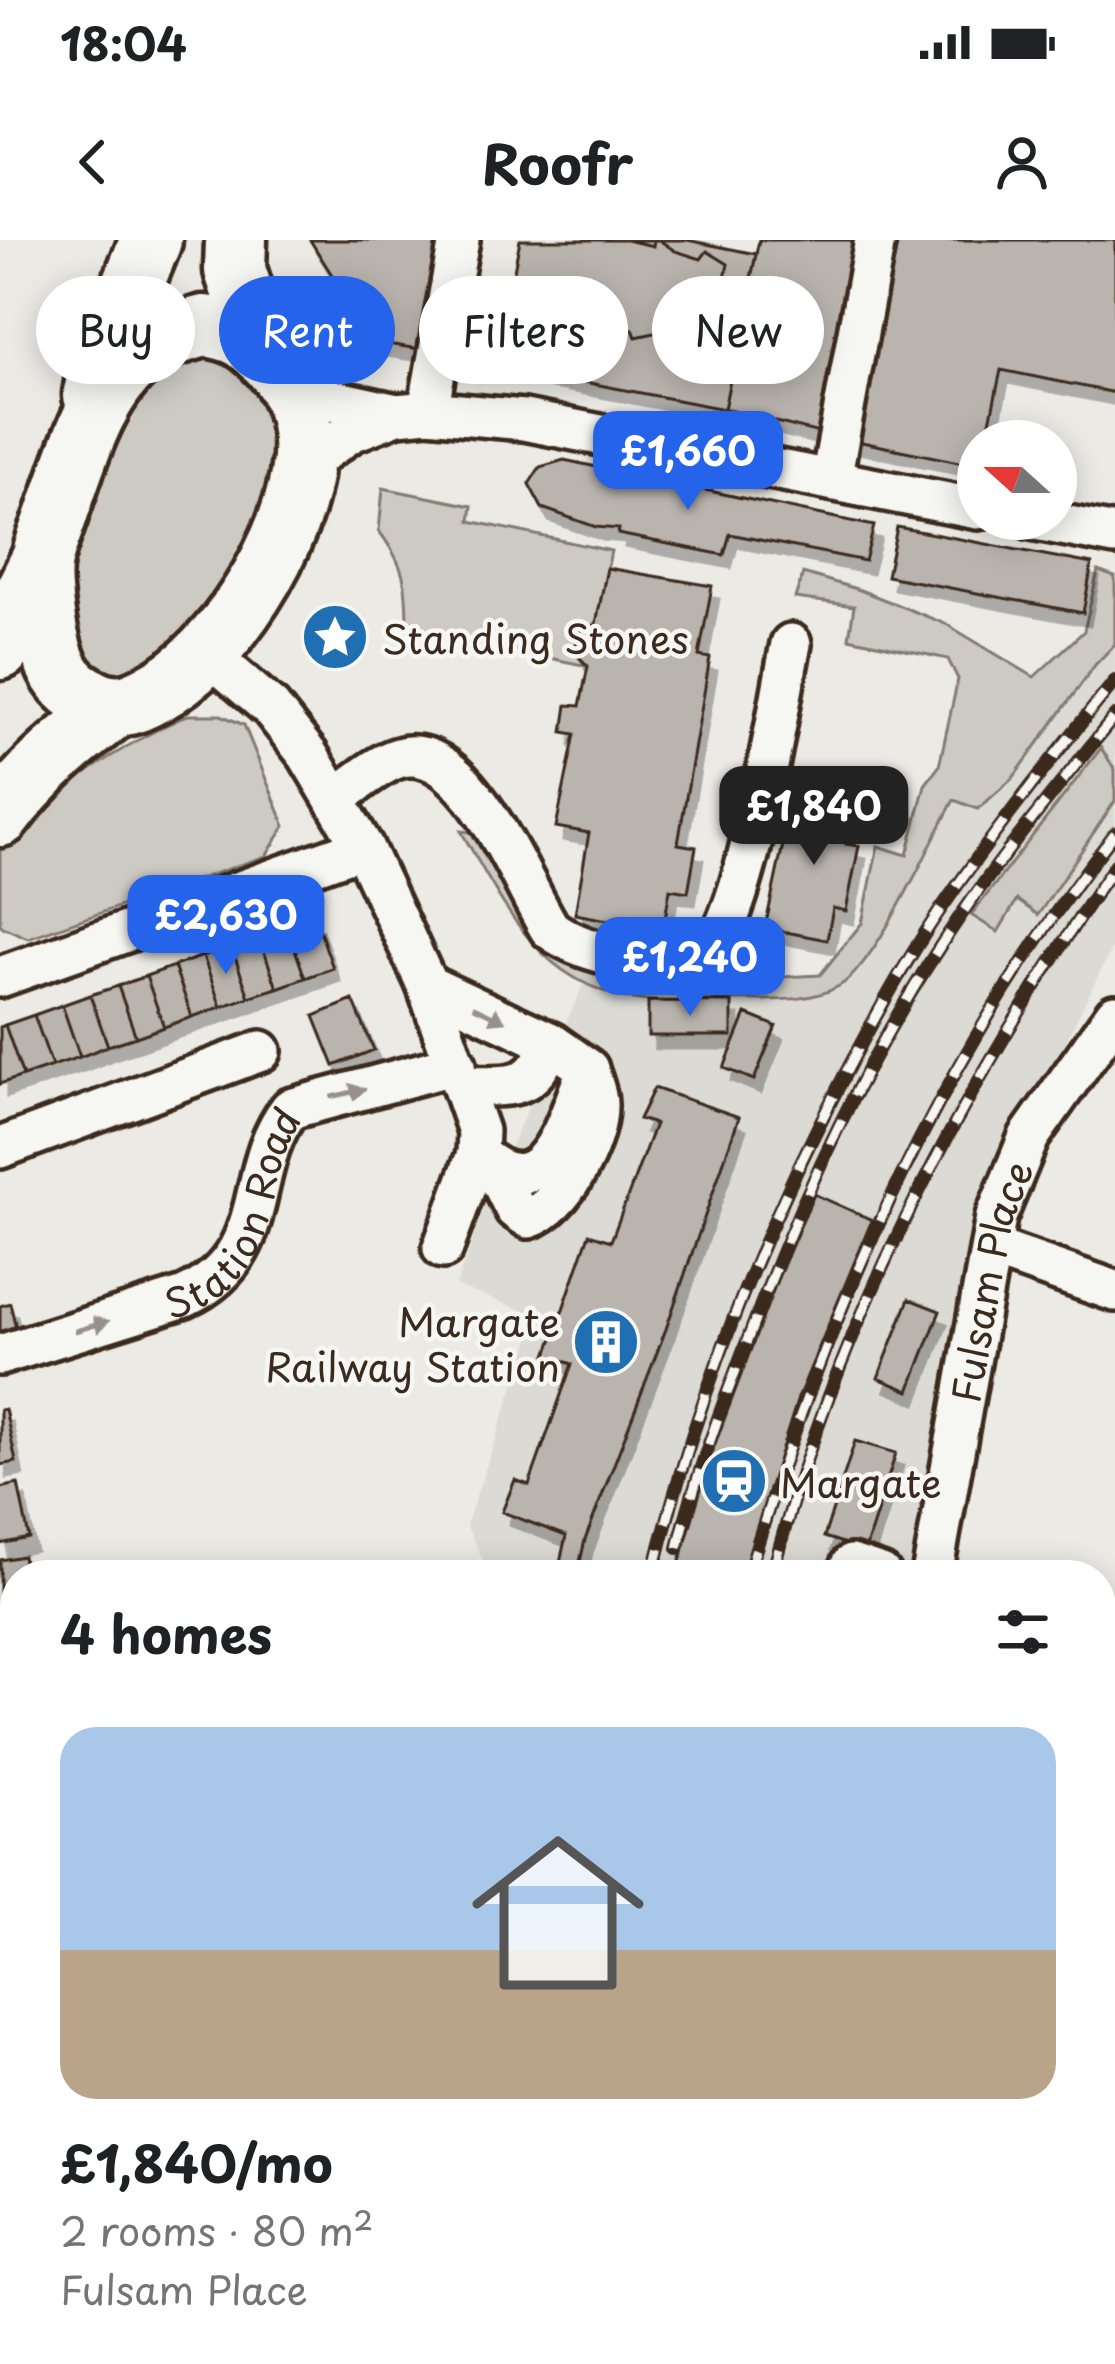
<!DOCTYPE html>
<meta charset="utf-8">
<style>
:root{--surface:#fff;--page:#f6f6f6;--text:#202124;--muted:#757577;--accent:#2563eb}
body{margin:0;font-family:"Playpen Sans",sans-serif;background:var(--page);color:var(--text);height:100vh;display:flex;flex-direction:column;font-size:45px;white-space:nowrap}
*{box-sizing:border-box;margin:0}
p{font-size:39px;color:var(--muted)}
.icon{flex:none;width:66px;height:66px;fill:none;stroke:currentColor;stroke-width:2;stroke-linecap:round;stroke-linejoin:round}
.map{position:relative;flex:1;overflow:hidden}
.details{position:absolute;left:0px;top:1320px;width:1116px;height:804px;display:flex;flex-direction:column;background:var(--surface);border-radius:48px 48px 0 0;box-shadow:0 6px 30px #0003}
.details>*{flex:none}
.top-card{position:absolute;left:36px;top:36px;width:1044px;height:108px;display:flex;gap:24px}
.needle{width:78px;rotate:291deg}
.tools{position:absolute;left:957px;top:180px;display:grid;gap:24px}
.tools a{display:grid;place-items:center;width:120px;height:120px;border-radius:50%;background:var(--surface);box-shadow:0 6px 30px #0003;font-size:60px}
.price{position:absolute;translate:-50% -102px;padding:0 27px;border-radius:24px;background:var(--accent);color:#fff;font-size:39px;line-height:78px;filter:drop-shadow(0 3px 6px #0008)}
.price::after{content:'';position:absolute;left:50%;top:72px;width:36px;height:27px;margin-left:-18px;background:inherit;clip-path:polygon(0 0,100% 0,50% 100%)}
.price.active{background:#222;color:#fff}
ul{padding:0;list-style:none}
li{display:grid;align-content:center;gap:24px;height:636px;padding:0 60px}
li span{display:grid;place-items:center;height:372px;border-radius:36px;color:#555}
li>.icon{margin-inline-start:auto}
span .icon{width:216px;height:216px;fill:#fffc;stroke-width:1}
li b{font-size:51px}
h2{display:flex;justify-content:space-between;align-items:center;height:144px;padding:0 60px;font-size:51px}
.pill{padding:0 42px;border-radius:54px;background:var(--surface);box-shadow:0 6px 30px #0003;font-size:42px;line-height:108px}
.pill.active{background:var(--accent);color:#fff}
.status{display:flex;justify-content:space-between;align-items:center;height:84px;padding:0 60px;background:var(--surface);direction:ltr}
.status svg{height:33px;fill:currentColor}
header{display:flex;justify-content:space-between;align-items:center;height:156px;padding:0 60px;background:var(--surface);font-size:54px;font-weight:700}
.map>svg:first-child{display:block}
</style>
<div class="status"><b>18:04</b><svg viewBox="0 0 49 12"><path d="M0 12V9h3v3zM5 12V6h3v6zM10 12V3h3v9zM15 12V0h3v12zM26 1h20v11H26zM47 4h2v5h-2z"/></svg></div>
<header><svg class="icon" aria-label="back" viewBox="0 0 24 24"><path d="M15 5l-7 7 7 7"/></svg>Roofr<svg class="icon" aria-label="person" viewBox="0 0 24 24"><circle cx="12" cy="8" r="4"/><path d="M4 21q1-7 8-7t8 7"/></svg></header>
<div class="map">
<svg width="1115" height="2124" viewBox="0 0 1115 2124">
<defs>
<filter id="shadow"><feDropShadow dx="7" dy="13" stdDeviation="0" flood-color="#0004"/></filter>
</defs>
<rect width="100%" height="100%" fill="#ebeae5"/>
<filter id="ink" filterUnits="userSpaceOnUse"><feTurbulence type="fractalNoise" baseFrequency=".00833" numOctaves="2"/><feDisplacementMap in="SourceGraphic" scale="24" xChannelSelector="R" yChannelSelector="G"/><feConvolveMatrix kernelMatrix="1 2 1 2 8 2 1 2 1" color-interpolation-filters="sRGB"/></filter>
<g filter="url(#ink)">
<path fill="#dcdad4" d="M1115 377V702L992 950 907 1335H451L485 1324 466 1285 538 1076 456 1046 488 957 583 745 648 761 841 746 954 559Z
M564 2109H772L771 2124H566Z"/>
<path fill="#cdcac4" stroke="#847a71" stroke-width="3" d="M168 110 232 119C250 141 270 159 275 188 284 236 214 381 174 410 157 421 134 432 114 432 103 432 91 422 81 417L67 339 109 206Z
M383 248 472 266 470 281 611 311 596 384 581 391C573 404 574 417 588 426L407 389C407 345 406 327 379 291Z
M1098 331 1115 337V404L1095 425 1013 538 978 569 954 560C931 601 876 726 839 746 808 764 766 759 731 760 704 760 675 764 648 761 542 750 509 674 461 591L482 593 607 731 673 745 725 727 782 737 820 735 862 683 878 606 907 615 925 545 939 526 958 439 948 419 849 398 854 366 795 358 803 333 860 350 946 384 1034 437 1084 391Z
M188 475H221L244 485 285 586 266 616 28 698 3 687 0 684V598C59 551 117 506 188 475Z
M1101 508 1115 530V561L1038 675 1017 660 998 692 971 675Z"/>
<path fill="#bab4ae" stroke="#3b2a1e" stroke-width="3" filter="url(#shadow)" d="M310 0H441L428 59H436L426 104 419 109 374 102Z
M520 0H626L653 6 654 0H659L675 11 701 19 707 11 728 24 711 105 686 107 683 97 659 92 636 97 633 89 609 82 587 88 584 78 560 71 536 77 534 67 508 61Z
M520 0H687L756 14 724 169 459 118 454 109 462 64 478 52 508 61Z
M759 0H863L823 194 724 169Z
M863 0H1115V153L1001 130 986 201H978V226L823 194Z
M564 220 874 286 865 321 730 294 724 315 618 294 619 289 596 287 542 268 529 244 540 227Z
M897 287 1092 324 1083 373 887 336Z
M607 328 712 346 699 416 710 418 678 604 696 607 688 652 670 649 663 690 575 674 589 593 556 587 575 494 563 492 567 465 580 466 588 426 578 416 575 405 581 391 596 384Z
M828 552 855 558 846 604 859 606 846 671 833 668 827 700 765 688 793 558 825 564Z
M315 677 333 728 305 738 287 686Z
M287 686 305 738 277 748 259 697Z
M259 697 277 748 249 757 231 706Z
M231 706 249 757 221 767 203 716Z
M203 716 221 767 192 777 174 726Z
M174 726 192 777 164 787 146 736Z
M146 736 164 787 136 797 118 746Z
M118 746 136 797 108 806 90 755Z
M90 755 108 806 80 817 62 765Z
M353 760 374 810 334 826 314 776Z
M648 761 732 762V796H648Z
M62 765 80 817 52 826 34 775Z
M746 774 776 786 754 840 724 828Z
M34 775 52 826 23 836 5 785Z
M5 785 23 836 0 844V787Z
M654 848 739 877 666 1089 585 1300 577 1335H557L566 1296 502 1272 515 1240 529 1245 572 1124 547 1115 589 994 611 1001 655 884 639 879Z
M814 954 872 980 798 1158 742 1335H676L711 1214 777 1040Z
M909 1059 940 1071 909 1151 878 1138Z
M10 1063 17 1092 0 1097V1066Z
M5 1169 16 1222 0 1225V1170Z
M855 1201 896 1213 865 1310 824 1297Z
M18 1244 29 1298 0 1304V1248Z
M23 1316 26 1335H15V1356L0 1359V1320Z
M15 1356V1395L0 1398V1359Z
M15 1453V1491L0 1493V1456Z
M15 1491V1528L2 1530 0 1493Z
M15 1528V1565L8 1566 2 1530Z
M7 2093 12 2124H0V2094Z
M93 2109H149L151 2123 96 2124Z
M212 2109H256L258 2124H201L200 2119 213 2116Z
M312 2109H342L345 2124H314Z
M342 2109H372L375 2124H345Z
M372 2109H403L405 2124H375Z
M403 2109H433L435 2124H405Z
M433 2109H464L466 2124H435Z
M464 2109H494L496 2124H466Z
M494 2109H524L526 2124H496Z"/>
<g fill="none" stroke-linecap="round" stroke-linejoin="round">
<g stroke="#3b2a1e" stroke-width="48">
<g id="minor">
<path d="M292 151 397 174"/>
<path d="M428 171 459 0"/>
<path d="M301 227 351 192 397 174 428 171 524 180 978 269"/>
<path d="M831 240 875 0"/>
<path d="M1031 279 1115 295"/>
<path d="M207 413 271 468 308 515 363 607 427 745 478 891 477 914 443 1008"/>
<path d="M335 558C354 546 376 525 398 518 466 496 522 645 550 689 573 706 598 712 626 719 653 726 682 729 706 713 746 686 779 461 791 404"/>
<path d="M0 737 363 607"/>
<path d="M427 745 551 803 588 829C591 840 598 855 597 867 597 903 563 967 529 978L515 969 496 931"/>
<path d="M463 845C511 846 532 852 551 803"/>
<path d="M0 908 261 811"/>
<path d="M481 917C544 969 565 886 583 841"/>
<path d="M992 1008 1115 1051"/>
<path id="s1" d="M0 1115 185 1057C275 1015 242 930 290 869L456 824"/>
<path d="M851 1325 881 1335"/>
<path id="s2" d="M932 1335 996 977 1029 897 1115 775"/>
<path d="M1101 1399 1115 1405"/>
<path d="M0 1411 15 1408"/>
<path d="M0 1704 15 1701"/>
<path d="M788 2109 789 2123"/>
</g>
</g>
<g stroke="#3b2a1e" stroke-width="69">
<path id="highway" d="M236 0 235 30 262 112
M204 86C237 90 251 99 273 124 292 145 301 171 303 199 309 280 233 404 166 446 144 459 123 472 99 462 82 456 66 445 58 428 47 406 37 344 42 320 45 303 54 285 59 268 79 211 95 150 145 110 163 97 183 92 204 86Z
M94 155 98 131 151 0
M0 409 6 390 41 321
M0 576C32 533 71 500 114 468
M0 1838 15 1909
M50 2109 52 2124"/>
</g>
<use href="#minor" stroke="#f6f6f2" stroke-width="39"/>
<use href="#highway" stroke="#f6f6f2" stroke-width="60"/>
<g stroke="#3b2a1e" stroke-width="14">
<path id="rail" d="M678 1308C694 1241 719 1174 744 1109 800 960 868 810 959 678 1007 608 1062 542 1115 476
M653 1335C695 1162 759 998 842 840 872 782 905 721 943 666 996 589 1055 514 1115 441
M748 1335C827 1069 942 812 1115 593
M772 1335C839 1077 965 843 1115 625
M597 2109 598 2124
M617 2109 619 2124
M667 2124V2109
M686 2124V2109"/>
</g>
<use href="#rail" stroke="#f6f6f2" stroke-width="9" stroke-dasharray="27" stroke-linecap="butt"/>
</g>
<defs><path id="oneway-solid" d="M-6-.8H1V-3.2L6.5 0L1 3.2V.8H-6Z" transform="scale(3)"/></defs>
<g fill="#989088">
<use href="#oneway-solid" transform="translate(489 774) rotate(25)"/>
<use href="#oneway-solid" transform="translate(348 853) rotate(-13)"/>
<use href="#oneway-solid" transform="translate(92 1086) rotate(-17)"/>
</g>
</g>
<defs>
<g id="sight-disc" transform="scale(3.45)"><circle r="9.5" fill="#1f6fb2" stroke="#f6f6f2"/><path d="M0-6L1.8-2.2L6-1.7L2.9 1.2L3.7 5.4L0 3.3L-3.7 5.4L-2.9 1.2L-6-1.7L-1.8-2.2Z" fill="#fff"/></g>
<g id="building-disc" transform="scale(3.45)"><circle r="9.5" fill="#1f6fb2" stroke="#f6f6f2"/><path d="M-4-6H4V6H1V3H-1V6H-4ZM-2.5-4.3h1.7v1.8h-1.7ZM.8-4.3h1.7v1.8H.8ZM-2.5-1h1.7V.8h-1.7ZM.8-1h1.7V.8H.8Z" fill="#fff"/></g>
<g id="station-disc" transform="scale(3.45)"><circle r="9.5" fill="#1f6fb2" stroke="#f6f6f2"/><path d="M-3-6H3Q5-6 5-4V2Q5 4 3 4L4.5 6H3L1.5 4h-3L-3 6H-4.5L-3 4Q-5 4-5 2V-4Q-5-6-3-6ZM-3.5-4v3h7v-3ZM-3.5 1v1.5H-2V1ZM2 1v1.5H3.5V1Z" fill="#fff"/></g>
</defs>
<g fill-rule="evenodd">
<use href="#sight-disc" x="335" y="397"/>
<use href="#building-disc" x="606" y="1102"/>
<use href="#station-disc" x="734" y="1241"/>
</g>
<g text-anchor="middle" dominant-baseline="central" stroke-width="9" stroke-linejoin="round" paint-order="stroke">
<g font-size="39" fill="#3b2a1e" stroke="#f6f6f2" text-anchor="start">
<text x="382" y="397">Standing Stones</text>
<text x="560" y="1080" text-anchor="end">Margate<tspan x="560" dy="45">Railway Station</tspan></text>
<text x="780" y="1241">Margate</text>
</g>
<g font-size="39" fill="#3b2a1e" stroke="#f6f6f2">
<text stroke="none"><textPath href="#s1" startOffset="294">Station Road</textPath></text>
<text stroke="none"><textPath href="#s2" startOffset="300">Fulsam Place</textPath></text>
</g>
</g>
</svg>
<div class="tools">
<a><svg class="needle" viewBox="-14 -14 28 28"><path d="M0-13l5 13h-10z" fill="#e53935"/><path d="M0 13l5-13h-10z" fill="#757577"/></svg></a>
</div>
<b class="price" style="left:688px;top:273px">£1,660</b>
<b class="price active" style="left:814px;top:628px">£1,840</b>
<b class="price" style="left:226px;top:737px">£2,630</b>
<b class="price" style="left:690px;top:779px">£1,240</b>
<div class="top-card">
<a class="pill">Buy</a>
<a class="pill active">Rent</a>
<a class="pill">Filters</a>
<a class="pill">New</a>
</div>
<section class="details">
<h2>4 homes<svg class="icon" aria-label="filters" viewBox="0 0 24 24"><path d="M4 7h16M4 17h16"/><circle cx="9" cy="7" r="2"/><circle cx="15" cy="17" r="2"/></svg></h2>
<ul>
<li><span style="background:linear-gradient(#a9c7e8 60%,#b9a48a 0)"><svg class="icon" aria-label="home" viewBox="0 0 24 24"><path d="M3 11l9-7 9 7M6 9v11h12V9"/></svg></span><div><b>£1,840/mo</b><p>2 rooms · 80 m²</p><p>Fulsam Place</p></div></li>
</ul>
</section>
</div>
